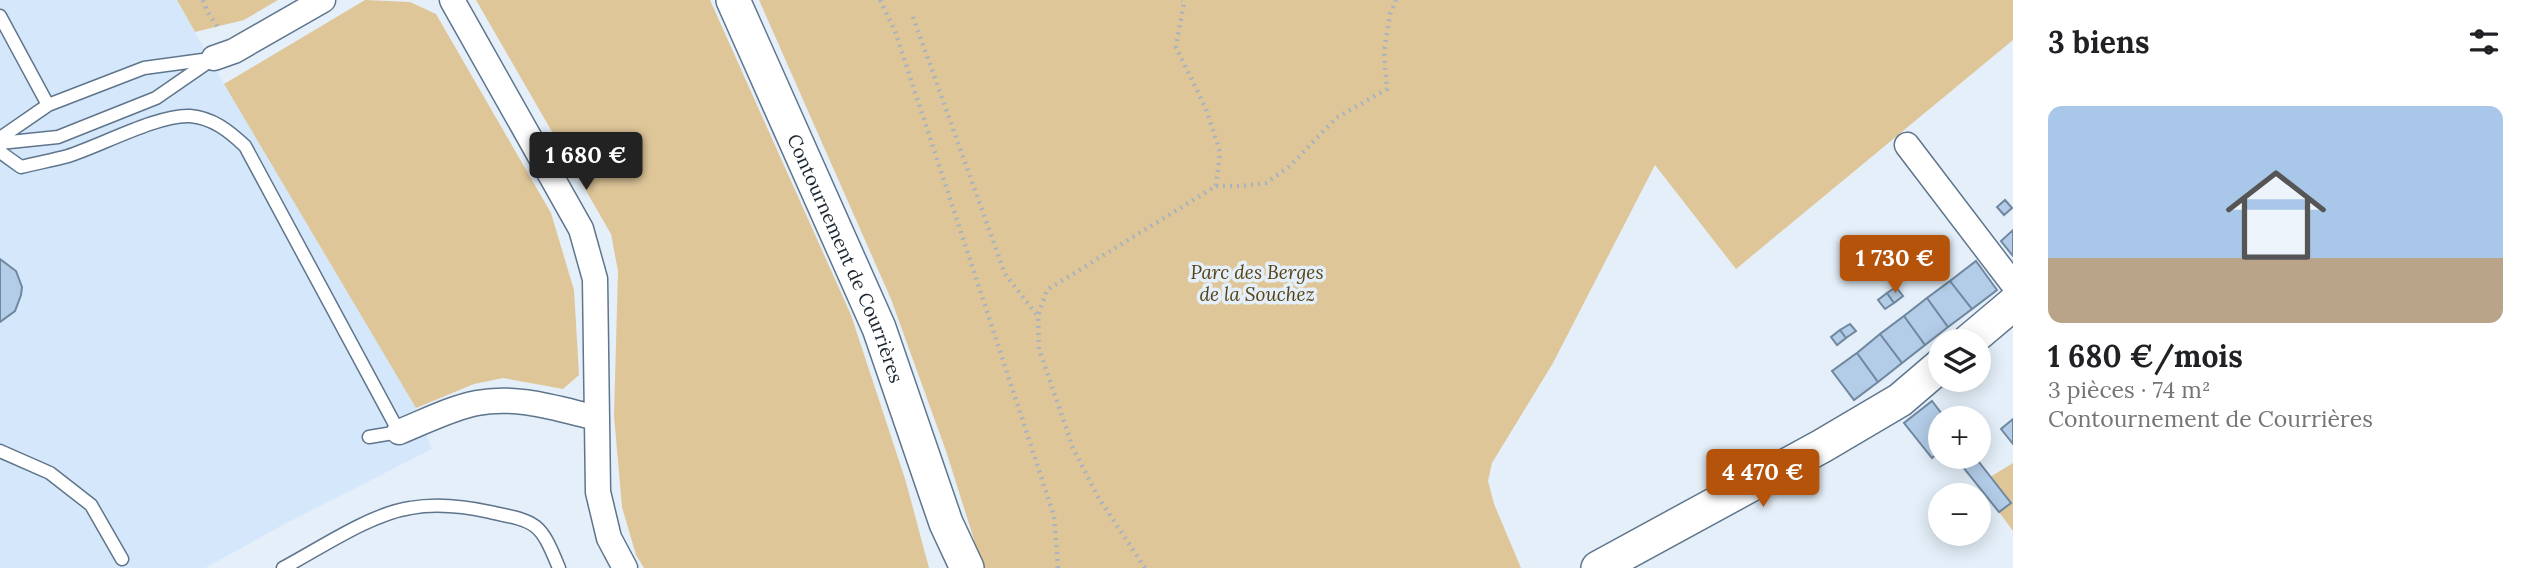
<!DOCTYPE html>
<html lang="fr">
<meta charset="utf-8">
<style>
:root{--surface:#fff;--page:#f6f6f6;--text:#202124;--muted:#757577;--accent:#b45309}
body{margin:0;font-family:Lora,serif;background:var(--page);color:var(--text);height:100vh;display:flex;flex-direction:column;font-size:26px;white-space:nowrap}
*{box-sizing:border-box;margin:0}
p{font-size:23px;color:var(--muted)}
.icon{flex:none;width:38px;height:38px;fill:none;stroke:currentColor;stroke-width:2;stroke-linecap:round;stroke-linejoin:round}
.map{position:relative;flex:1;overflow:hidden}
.side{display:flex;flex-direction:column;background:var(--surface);width:525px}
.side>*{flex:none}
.controls{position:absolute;left:1928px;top:329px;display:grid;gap:14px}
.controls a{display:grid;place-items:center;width:63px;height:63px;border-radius:50%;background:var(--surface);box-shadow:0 4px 18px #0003;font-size:35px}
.price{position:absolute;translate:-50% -60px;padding:0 16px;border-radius:7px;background:var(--accent);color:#fff;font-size:23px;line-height:46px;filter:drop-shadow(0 2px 4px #0008)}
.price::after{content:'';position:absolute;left:50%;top:42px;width:21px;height:16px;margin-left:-10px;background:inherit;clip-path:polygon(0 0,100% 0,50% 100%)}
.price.current{background:#222;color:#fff}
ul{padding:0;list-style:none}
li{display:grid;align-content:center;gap:14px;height:371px;padding:0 35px}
li span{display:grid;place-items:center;height:217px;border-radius:14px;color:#555}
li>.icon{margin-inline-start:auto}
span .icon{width:126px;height:126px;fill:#fffc;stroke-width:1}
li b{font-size:30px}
h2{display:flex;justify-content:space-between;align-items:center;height:84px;padding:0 35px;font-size:30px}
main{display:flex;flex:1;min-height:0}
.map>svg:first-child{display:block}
</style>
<main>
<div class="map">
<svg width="2013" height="568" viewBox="0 0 2013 568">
<rect width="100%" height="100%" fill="#e4eff9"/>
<path fill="#d5e8fb" d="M0 0H177L224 84 412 398 432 449 283 525 205 568H0Z"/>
<path fill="#dfc699" d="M177 0H278L244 20 195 32Z
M365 0 410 2 436 14 551 213 574 290 579 375 563 389 503 378 474 384 416 408 224 84Z
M476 0H710L851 315 906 482 929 568H644L636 555 622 507 614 416 618 271 611 234Z
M759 0H2013V40L1736 269 1655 165 1553 363 1492 463 1488 481 1494 504 1521 568H983L946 451 891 299Z
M2013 463V531L1999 512 2011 503 1990 477Z"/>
<path fill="#b3cce7" stroke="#6f879f" stroke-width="2" d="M2005 200 2012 208 2004 215 1997 207Z
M2013 230V256L2001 241Z
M1941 253 1947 262 1940 267 1933 258Z
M1933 258 1940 267 1932 272 1926 264Z
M0 259 16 271 22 287 21 295 15 311 0 322Z
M1976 261 1997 290 1972 309 1950 281Z
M1950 281 1972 309 1948 327 1927 298Z
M1896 287 1903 296 1894 303 1887 293Z
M1887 293 1894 303 1885 309 1878 300Z
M1927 298 1948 327 1925 345 1904 316Z
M1904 316 1925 345 1902 363 1880 334Z
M1850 324 1856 331 1846 338 1840 330Z
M1840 330 1846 338 1837 345 1831 337Z
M1880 334 1902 363 1878 382 1857 353Z
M1857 353 1878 382 1854 400 1832 371Z
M1932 401 1945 418H1941V450L1932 458 1904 423Z
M2013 419V444L2001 429Z
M1955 457H1975L2011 503 1999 512Z"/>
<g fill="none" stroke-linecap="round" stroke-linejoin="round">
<g stroke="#5e758c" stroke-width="15">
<path id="lane" d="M0 16 48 105
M0 138 48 105 144 68 210 59
M0 143 58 137 156 98 214 58
M0 152 21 167C37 163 53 160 68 156 100 146 159 114 190 116 213 118 229 131 245 146L399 432 369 437
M0 451 50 473 91 505 122 559
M283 568C319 549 370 514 410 508 437 503 463 506 490 512 538 522 540 522 559 568"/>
</g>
<g stroke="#5e758c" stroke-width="27">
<path id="street" d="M452 0 581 229 595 279 598 492 609 538 625 568
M214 58 234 51 323 0
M1907 145 2013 284
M399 432C424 422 451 408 477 403 517 395 558 409 597 418"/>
</g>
<g stroke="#5e758c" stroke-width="36">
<g id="secondary">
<path id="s1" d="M733 0 879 328 946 523 967 568"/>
<path d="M1969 341 2013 304"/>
<path d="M1598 568 1822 446 1900 400 1941 365"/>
</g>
</g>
<path stroke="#a8b3bd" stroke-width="4.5" stroke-dasharray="2 5" stroke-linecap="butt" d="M203 0 207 11 220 30
M880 0 895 31 1054 516 1058 568
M913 17 1005 274 1037 315
M1216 186H1241L1266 183 1290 166 1336 118 1387 89 1384 51 1390 14 1396 0
M1145 568 1098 497 1073 448 1039 349 1038 316 1047 290 1216 186 1220 152 1206 109 1176 47 1184 2 1182 0"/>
<use href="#lane" stroke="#fff" stroke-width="12"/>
<use href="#street" stroke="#fff" stroke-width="24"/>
<use href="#secondary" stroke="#fff" stroke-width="33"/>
</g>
<g text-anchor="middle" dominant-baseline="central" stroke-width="7" stroke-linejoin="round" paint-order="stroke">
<g font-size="19" fill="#1d2731" stroke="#e4eff9">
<text stroke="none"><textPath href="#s1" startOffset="282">Contournement de Courrières</textPath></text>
</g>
<g font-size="19" font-style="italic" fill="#574215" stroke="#e4eff9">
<text x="1257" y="272">Parc des Berges<tspan x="1257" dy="22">de la Souchez</tspan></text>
</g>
</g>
</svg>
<div class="controls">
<a><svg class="icon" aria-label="layers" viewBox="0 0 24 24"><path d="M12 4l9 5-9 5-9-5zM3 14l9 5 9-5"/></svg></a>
<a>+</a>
<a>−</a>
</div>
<b class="price current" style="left:586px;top:192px">1 680 €</b>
<b class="price" style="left:1895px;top:295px">1 730 €</b>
<b class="price" style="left:1763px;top:509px">4 470 €</b>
</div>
<section class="side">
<h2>3 biens<svg class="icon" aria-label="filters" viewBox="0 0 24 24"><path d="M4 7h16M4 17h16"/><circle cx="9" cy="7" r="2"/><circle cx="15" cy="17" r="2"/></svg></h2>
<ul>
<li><span style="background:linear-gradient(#a9c7e8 70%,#b9a48a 0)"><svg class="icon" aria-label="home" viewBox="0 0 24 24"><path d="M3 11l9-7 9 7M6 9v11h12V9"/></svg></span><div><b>1 680 €/mois</b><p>3 pièces · 74 m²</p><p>Contournement de Courrières</p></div></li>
</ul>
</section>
</main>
